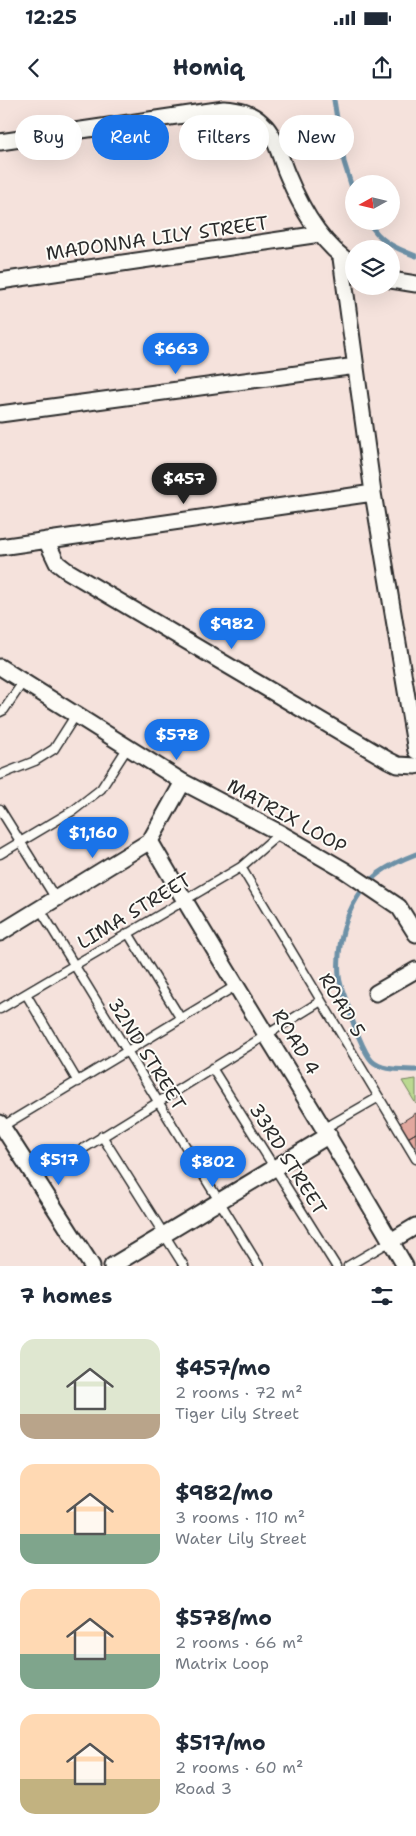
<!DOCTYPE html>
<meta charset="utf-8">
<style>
:root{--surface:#fff;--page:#f2f2f3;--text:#1f2937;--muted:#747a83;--accent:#1a73e8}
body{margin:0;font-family:"Shantell Sans",sans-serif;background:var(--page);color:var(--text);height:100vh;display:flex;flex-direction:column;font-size:19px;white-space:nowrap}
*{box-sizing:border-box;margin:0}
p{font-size:16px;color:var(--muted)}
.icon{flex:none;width:28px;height:28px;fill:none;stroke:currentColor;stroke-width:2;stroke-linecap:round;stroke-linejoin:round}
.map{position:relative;height:1166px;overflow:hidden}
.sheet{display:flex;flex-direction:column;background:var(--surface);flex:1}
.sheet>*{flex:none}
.banner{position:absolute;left:15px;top:15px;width:386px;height:45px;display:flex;gap:10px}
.needle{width:32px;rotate:262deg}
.controls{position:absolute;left:345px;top:75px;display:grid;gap:10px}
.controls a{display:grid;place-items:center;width:55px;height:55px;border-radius:50%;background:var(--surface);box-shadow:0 5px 20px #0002;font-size:25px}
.price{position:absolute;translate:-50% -42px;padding:0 11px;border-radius:18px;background:var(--accent);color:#fff;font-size:16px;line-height:32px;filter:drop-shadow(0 1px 2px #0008)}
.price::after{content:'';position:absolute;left:50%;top:30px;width:15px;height:11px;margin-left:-8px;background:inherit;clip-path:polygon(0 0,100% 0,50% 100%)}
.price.on{background:#222;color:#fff}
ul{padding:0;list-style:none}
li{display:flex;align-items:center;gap:15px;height:125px;padding:0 20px}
li span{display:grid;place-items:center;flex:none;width:140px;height:100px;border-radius:15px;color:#555}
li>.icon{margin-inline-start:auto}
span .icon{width:60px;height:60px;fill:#fffc;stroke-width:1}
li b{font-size:21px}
h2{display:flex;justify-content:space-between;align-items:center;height:60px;padding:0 20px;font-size:21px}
.tag{padding:0 18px;border-radius:22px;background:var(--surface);box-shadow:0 5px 20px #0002;font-size:18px;line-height:45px}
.tag.on{background:var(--accent);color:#fff}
.status{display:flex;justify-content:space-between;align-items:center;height:35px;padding:0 25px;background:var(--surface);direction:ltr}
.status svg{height:14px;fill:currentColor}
header{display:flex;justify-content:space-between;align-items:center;height:65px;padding:0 20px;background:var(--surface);font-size:22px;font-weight:700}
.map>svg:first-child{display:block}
</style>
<div class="status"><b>12:25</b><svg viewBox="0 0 49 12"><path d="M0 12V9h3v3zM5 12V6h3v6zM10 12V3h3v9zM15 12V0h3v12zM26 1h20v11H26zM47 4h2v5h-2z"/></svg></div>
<header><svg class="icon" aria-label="back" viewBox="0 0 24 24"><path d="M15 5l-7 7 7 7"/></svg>Homiq<svg class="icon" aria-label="share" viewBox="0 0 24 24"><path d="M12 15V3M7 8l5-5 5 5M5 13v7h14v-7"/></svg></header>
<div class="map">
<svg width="416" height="1166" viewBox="0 0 416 1166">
<rect width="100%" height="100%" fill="#f5e2dc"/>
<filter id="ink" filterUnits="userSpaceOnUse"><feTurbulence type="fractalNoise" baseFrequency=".02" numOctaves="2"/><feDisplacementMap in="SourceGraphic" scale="10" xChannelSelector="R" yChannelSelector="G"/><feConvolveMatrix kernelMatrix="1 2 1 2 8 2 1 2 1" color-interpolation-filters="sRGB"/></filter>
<g filter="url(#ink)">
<path fill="#bbd991" stroke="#73825e" d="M416 979V1004L402 981Z"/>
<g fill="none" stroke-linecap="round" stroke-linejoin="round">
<path stroke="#6d91a7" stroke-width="5" d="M334 0 344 62 354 94
M368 121C380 142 395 148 416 156
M416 754C403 759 390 765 379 773 349 796 336 840 339 876 340 887 346 899 349 909 352 921 364 953 372 961 382 971 403 969 416 970"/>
</g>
<path fill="#e1a79e" stroke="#2b2b2b" d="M416 1013V1033L406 1039 397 1025Z
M416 1033V1050L413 1051 406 1039Z"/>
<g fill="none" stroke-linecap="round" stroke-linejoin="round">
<g stroke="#2b2b2b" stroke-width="11">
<path id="service" d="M0 612 4 610 23 582
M0 675 35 661 54 649 75 616
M0 709 56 799
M0 754 74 710 101 689 128 647
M241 767 416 1059
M40 809 259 1166
M128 833 181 919
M26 894 78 982
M0 909 241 767 280 733
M212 968 336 1166
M3 1026 237 885
M325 1028 379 997
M102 1036 184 1166
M36 1078 321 901
M348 1166 391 1141"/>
</g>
<g stroke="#2b2b2b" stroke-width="19">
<path id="minor" d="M0 42 224 9C238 10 251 12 262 23 276 35 280 58 287 74 301 108 322 146 354 165
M341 158 373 393 416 651
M391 180 416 184
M0 181 320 134
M0 314 356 266
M46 440 57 463 66 470 388 660 398 665 416 666
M0 447 373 393
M0 567 183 682 280 733 344 770 399 807 416 834
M150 741C232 884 323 1022 405 1166
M0 833 150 741 183 682
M376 893 416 870
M0 1023 92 1166
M391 1141 416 1126
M112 1166 329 1035"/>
</g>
<use href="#service" stroke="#fdfcf7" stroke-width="8"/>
<use href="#minor" stroke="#fdfcf7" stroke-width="15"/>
</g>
</g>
<g text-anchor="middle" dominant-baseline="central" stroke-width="4" stroke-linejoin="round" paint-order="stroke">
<g font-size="19" fill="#2b2b2b" stroke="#fdfcf7">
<text transform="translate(157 138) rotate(-8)">MADONNA LILY STREET</text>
<text transform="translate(287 716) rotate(29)">MATRIX LOOP</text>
<text transform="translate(134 811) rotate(-31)">LIMA STREET</text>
<text transform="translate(342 905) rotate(59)">ROAD 5</text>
<text transform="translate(296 942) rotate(59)">ROAD 4</text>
<text transform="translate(147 954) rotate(58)">32ND STREET</text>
<text transform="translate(288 1059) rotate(58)">33RD STREET</text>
</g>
</g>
</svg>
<div class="controls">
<a><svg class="needle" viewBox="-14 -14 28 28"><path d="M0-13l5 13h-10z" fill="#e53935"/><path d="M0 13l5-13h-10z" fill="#747a83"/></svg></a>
<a><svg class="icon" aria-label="layers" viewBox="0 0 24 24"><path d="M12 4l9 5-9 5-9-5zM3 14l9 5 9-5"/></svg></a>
</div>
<b class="price" style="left:176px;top:275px">$663</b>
<b class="price on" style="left:184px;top:405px">$457</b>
<b class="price" style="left:232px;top:550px">$982</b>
<b class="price" style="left:177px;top:661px">$578</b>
<b class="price" style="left:93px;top:759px">$1,160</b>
<b class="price" style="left:59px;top:1086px">$517</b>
<b class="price" style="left:213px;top:1088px">$802</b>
<div class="banner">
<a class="tag">Buy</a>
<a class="tag on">Rent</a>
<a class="tag">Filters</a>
<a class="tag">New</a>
</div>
</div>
<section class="sheet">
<h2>7 homes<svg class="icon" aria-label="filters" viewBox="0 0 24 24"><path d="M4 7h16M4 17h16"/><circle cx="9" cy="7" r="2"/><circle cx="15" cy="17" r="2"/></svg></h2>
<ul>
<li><span style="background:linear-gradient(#dfe7d0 75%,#b9a48a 0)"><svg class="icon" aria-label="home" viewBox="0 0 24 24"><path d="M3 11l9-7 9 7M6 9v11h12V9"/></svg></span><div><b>$457/mo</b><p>2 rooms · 72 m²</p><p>Tiger Lily Street</p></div></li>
<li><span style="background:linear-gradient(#ffd9b3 70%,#7fa58c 0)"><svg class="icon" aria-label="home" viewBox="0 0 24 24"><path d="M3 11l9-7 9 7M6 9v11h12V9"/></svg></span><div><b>$982/mo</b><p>3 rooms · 110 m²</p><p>Water Lily Street</p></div></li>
<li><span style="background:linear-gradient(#ffd9b3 65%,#7fa58c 0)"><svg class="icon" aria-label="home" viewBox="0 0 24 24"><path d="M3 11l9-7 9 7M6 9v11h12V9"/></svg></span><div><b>$578/mo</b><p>2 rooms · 66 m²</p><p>Matrix Loop</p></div></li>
<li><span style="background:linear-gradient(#ffd9b3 65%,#c2b280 0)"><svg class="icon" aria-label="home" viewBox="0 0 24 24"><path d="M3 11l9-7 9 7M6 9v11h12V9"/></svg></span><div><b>$517/mo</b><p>2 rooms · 60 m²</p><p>Road 3</p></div></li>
</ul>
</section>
